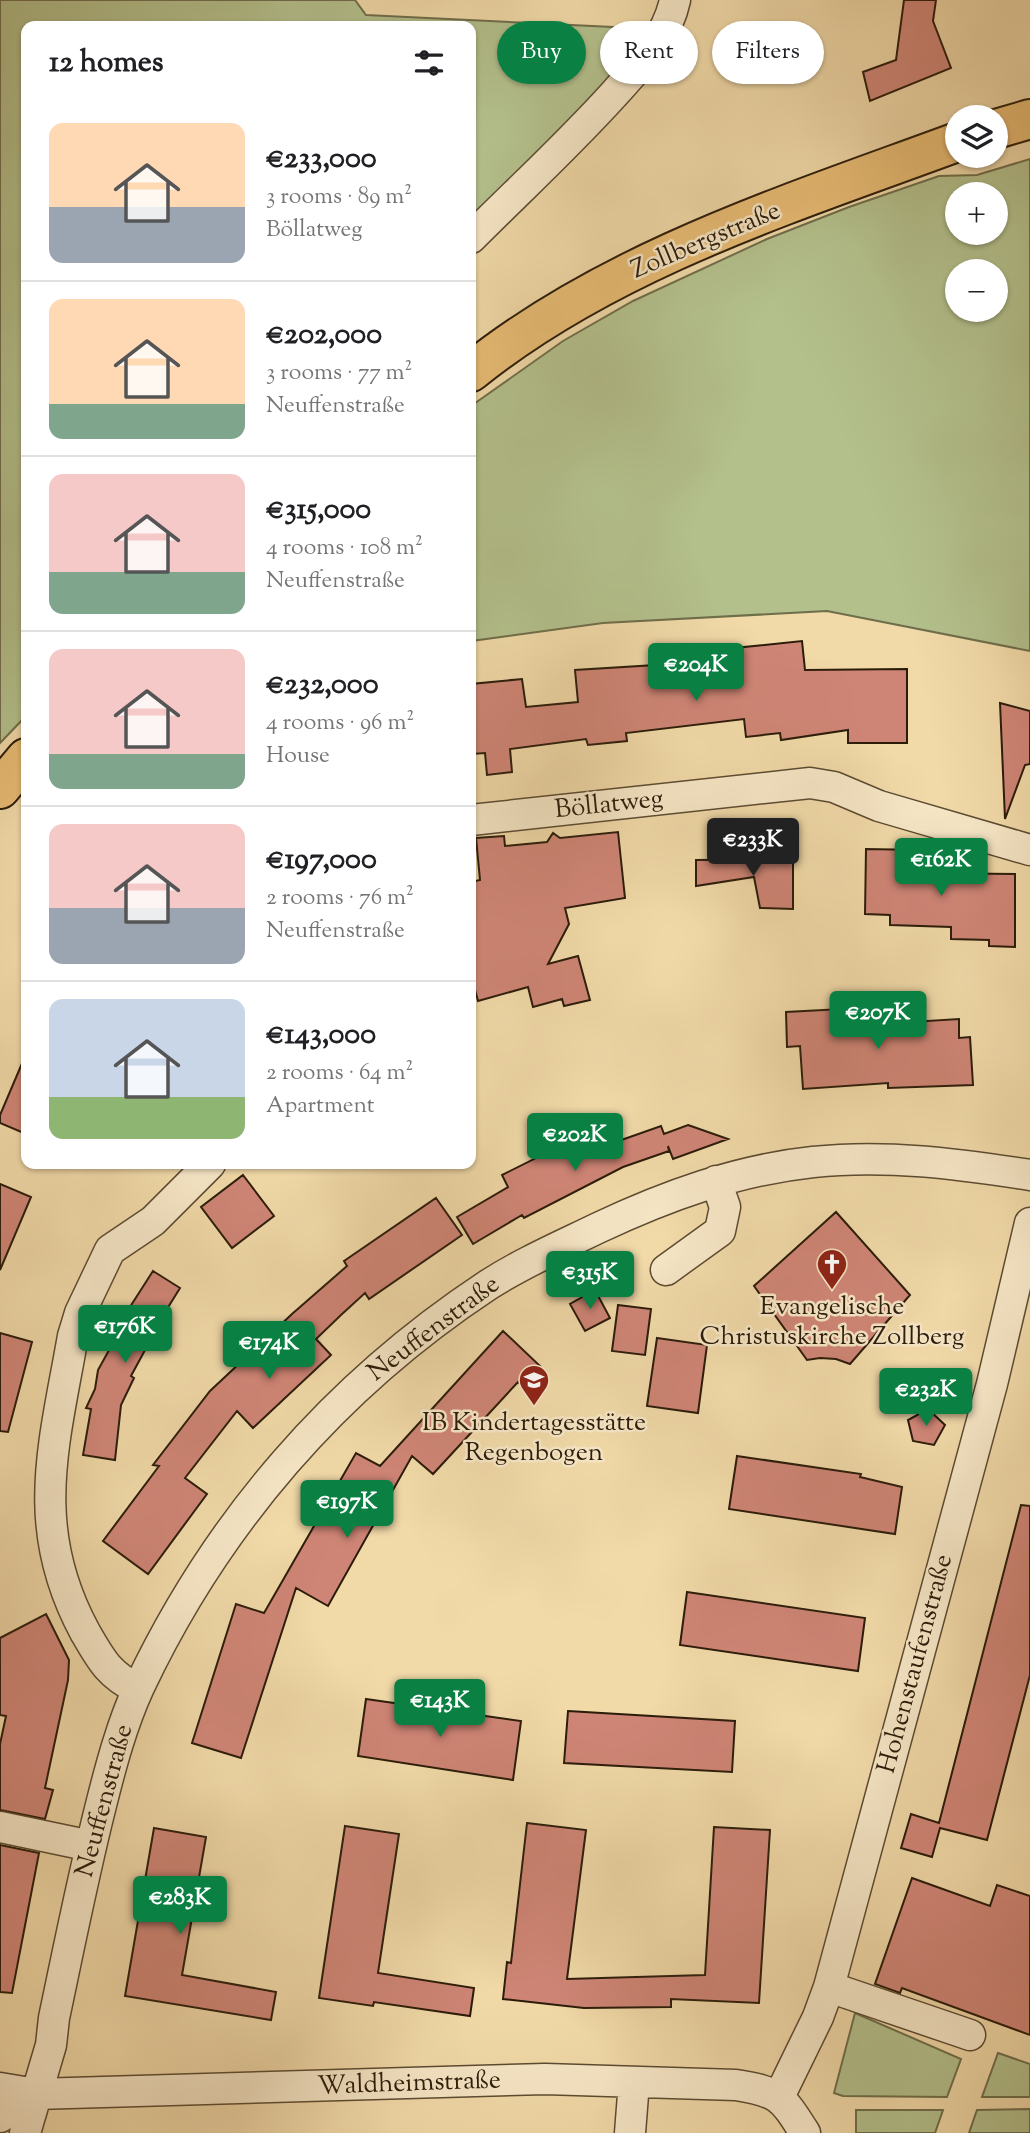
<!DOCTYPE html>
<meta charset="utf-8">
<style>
:root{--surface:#fff;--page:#f6f6f6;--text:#202124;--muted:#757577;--line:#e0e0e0;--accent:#0b8043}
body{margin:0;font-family:"Sorts Mill Goudy",serif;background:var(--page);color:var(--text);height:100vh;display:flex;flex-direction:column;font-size:26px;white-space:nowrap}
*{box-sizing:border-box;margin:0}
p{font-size:23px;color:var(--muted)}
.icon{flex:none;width:38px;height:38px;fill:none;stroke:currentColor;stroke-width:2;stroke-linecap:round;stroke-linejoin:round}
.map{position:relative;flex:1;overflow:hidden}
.details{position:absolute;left:21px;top:21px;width:455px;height:1148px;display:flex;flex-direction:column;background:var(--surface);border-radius:14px;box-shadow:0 2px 5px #0004}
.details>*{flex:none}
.hud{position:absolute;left:497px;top:21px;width:427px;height:63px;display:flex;gap:14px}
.buttons{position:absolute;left:945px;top:105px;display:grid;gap:14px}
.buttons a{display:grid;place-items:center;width:63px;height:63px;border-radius:50%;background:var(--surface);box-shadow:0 2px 5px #0004;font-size:35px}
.price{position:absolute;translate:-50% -60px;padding:0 16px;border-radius:7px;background:var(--accent);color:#fff;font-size:23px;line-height:46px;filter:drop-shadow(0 2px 4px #0008)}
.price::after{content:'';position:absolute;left:50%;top:42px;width:21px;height:16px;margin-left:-10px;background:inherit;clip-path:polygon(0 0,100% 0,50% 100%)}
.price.on{background:#222;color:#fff}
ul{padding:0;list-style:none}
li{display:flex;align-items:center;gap:21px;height:175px;padding:0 28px}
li+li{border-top:2px solid var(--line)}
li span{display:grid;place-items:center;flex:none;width:196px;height:140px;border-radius:14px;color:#555}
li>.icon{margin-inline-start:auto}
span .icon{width:84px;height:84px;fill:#fffc;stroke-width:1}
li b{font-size:30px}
h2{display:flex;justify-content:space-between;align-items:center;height:84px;padding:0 28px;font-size:30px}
.tag{padding:0 24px;border-radius:32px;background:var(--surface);box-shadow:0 2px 5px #0004;font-size:24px;line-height:63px}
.tag.on{background:var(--accent);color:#fff}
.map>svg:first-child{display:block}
</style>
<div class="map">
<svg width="1030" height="2133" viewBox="0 0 1030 2133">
<rect width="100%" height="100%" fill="#f1d9a8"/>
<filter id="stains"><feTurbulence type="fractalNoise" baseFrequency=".00286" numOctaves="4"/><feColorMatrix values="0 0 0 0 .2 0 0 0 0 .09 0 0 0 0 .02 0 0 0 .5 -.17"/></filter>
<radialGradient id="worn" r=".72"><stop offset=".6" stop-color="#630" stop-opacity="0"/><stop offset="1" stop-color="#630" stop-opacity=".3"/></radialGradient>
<path fill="#b3c08c" stroke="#6f6e4b" stroke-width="2" fill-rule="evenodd" d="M0 0H355L366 15 654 29 647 42 471 226V26H26V716L0 743Z
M1030 159V651L827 611 603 623 471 641V406L563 341 633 301 767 239 849 207 939 176 977 175ZM957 194H996V233H957ZM996 271V310H957V271Z
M855 2013 961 2059 947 2097 843 2096 834 2093Z
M998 2053 1030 2064V2097H982Z
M1030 2109V2133H969L977 2110Z
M856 2110H943L935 2133H856Z"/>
<path fill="#cf8576" stroke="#2b1c0a" stroke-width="2" d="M904 0H936L933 21 951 68 870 101 863 72 896 60Z
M802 641 805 670 907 669V743H848V730L781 740 780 733 746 737 744 719 626 733 627 741 588 745 586 739 510 749 512 772 487 775 485 753 471 754V684L522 679 526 707 578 702 575 670 737 660 735 648Z
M1000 703 1030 711V764L1025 765 1005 819Z
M618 832 625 898 565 908 569 924 548 964 578 956 590 1000 564 1006 562 999 533 1007 528 987 478 1001 471 975V882L480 880 476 838 504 836 505 846 547 842 553 833 560 838Z
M866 849 919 850V873L1015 874V947L989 946V940L951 939V927L890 925V915L865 914Z
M793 859V909L760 908 754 877 696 886V860Z
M861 1008 863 1025 959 1019V1038L970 1037 973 1085 888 1088V1083L803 1089 800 1046 787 1047 786 1012Z
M26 1054V1134L0 1123V1115Z
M688 1125 728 1139 673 1159 668 1146 669 1151 623 1167 524 1218 522 1215 473 1244 457 1217 508 1187 502 1175 600 1126 610 1144 661 1126 664 1134Z
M243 1175 274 1216 232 1248 201 1207Z
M0 1184 31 1197 0 1270Z
M436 1198 462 1235 369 1299 365 1293 341 1315 316 1339 331 1355 253 1428 237 1411 185 1478 207 1494 148 1574 103 1541 159 1466 153 1465 210 1391 292 1314 347 1266 344 1261Z
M836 1212 910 1295 850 1364 836 1359 820 1358 807 1360 754 1286Z
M153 1271 180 1288 149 1338 151 1339 131 1376 134 1378 121 1405 115 1460 83 1455 91 1409 86 1408 95 1389 98 1370 124 1323 121 1321Z
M595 1290 610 1318 585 1331 570 1304Z
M618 1305 651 1309 645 1355 612 1351Z
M503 1331 540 1366 522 1386 518 1382 433 1474 412 1456 328 1606 296 1588 241 1758 192 1743 236 1604 264 1613 356 1453 380 1466Z
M0 1333 32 1342 8 1432 0 1431Z
M657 1338 707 1345 698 1413 647 1406Z
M928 1409 945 1425 934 1445 913 1441 908 1420Z
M737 1456 861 1474 860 1477 902 1487 895 1534 729 1509Z
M1021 1505 1030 1506V1675L987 1840 940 1828 932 1857 901 1848 911 1814 939 1823Z
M687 1592 865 1618 858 1671 680 1645Z
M46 1614 69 1660 68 1680 45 1788 53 1790 45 1819 0 1810V1744L6 1716 0 1715V1638Z
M366 1699 521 1721 513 1780 358 1756Z
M568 1711 735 1721 732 1772 564 1763Z
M527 1823 586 1830 567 1979 705 1975 714 1827 770 1830 759 2003 671 1999V2007L584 2008 503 1999 507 1962 511 1963Z
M345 1826 399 1834 378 1973 474 1988 470 2016 374 2002 373 2006 319 1998Z
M154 1828 206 1837 182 1975 276 1992 271 2020 125 1996Z
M0 1845 39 1853 12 1993 0 1992Z
M912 1878 990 1906 997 1885 1030 1896V2035L902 1988 900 1993 875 1984Z"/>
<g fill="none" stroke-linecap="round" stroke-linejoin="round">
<g stroke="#5c4b32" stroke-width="33">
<path id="minor" d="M471 238C519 190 569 144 615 93 639 66 667 38 675 0
M471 820 810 783 834 787 879 806 1030 850
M666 1270 720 1231 725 1207 716 1181
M138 1689C109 1675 101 1660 85 1632 28 1527 54 1445 73 1336L80 1313 110 1250 153 1221 210 1164
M0 1827 91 1846
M829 1987 970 2035
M0 2088 36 2094 545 2079 736 2085C780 2092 782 2097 805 2133
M779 2097 818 2017 829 1987 992 1384 1030 1223
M0 2117 36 2094
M25 2133 51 2045 54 2018C69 1947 83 1876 101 1805 111 1765 122 1724 139 1687 217 1522 335 1386 488 1285 522 1263 561 1246 598 1228 666 1196 737 1170 813 1162 886 1154 958 1164 1030 1175
M630 2133 634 2082"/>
</g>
<g stroke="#2b1c0a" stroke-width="42">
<path id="major" d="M996 129 1030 119
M471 372C610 260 792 203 957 142
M0 789 26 758"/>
</g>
<use href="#minor" stroke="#f6e6c6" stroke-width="30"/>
<use href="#major" stroke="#e8bc74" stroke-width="38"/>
</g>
<defs>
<g id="church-pin" transform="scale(1.575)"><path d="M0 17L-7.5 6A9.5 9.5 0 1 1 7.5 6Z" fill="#8f2418" stroke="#f6e6c6"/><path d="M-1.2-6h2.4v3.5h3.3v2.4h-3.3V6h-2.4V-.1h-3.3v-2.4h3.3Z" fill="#fff"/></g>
<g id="school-pin" transform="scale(1.575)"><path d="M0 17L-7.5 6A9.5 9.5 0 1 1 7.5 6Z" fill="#8f2418" stroke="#f6e6c6"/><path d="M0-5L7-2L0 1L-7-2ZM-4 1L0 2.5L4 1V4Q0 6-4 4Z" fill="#fff"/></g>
</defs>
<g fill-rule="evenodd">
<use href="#church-pin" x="832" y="1264"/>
<use href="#school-pin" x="534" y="1380"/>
</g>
<g text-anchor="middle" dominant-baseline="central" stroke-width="5" stroke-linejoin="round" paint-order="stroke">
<g font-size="26" fill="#2b1c0a" stroke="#f6e6c6">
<text transform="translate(706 241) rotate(-23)">Zollbergstraße</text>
<text transform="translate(609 805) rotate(-6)">Böllatweg</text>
<text transform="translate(434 1329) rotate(-37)">Neuffenstraße</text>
<text transform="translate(916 1664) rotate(-75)">Hohenstaufenstraße</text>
<text transform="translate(105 1801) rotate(-75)">Neuffenstraße</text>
<text transform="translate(409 2084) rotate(-2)">Waldheimstraße</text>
</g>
<g font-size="26" fill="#2b1c0a" stroke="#f6e6c6">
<text x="832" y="1307">Evangelische<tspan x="832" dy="30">Christuskirche Zollberg</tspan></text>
<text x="534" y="1423">IB Kindertagesstätte<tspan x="534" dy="30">Regenbogen</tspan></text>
</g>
</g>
<rect width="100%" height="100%" filter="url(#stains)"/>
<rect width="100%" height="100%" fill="url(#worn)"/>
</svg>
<div class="buttons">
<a><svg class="icon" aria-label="layers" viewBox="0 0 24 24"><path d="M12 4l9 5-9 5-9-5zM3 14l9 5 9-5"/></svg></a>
<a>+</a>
<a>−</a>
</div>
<b class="price" style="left:696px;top:703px">€204K</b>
<b class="price on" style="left:753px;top:878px">€233K</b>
<b class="price" style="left:941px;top:898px">€162K</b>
<b class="price" style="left:878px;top:1051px">€207K</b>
<b class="price" style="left:575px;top:1173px">€202K</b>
<b class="price" style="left:590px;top:1311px">€315K</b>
<b class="price" style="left:125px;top:1365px">€176K</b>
<b class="price" style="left:269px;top:1381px">€174K</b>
<b class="price" style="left:926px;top:1428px">€232K</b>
<b class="price" style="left:347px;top:1540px">€197K</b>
<b class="price" style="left:440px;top:1739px">€143K</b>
<b class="price" style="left:180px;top:1936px">€283K</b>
<div class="hud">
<a class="tag on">Buy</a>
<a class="tag">Rent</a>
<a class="tag">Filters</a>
</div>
<section class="details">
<h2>12 homes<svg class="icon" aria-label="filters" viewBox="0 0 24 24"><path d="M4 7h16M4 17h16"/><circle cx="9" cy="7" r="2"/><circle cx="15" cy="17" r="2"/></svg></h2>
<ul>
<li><span style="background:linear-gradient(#ffd9b3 60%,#9aa5b1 0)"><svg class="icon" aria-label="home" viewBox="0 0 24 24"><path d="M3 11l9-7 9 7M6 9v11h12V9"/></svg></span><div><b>€233,000</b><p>3 rooms · 89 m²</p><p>Böllatweg</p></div></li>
<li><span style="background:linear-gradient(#ffd9b3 75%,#7fa58c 0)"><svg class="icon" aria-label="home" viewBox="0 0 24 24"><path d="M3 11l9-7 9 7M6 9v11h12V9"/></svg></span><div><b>€202,000</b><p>3 rooms · 77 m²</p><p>Neuffenstraße</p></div></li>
<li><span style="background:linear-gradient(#f6c9c9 70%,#7fa58c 0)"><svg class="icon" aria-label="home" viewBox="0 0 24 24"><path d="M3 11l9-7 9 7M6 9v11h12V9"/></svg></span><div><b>€315,000</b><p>4 rooms · 108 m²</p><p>Neuffenstraße</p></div></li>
<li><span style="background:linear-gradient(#f6c9c9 75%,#7fa58c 0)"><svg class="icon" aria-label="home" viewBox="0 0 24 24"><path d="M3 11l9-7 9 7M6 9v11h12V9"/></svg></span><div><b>€232,000</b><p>4 rooms · 96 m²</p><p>House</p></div></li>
<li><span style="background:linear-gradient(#f6c9c9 60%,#9aa5b1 0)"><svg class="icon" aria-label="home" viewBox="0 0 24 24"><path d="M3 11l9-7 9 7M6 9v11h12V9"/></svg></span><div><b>€197,000</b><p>2 rooms · 76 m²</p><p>Neuffenstraße</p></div></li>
<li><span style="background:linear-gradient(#c9d6e8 70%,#8fb573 0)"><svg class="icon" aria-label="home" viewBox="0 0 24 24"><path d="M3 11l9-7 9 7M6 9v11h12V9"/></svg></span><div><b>€143,000</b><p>2 rooms · 64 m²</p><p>Apartment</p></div></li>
</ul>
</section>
</div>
